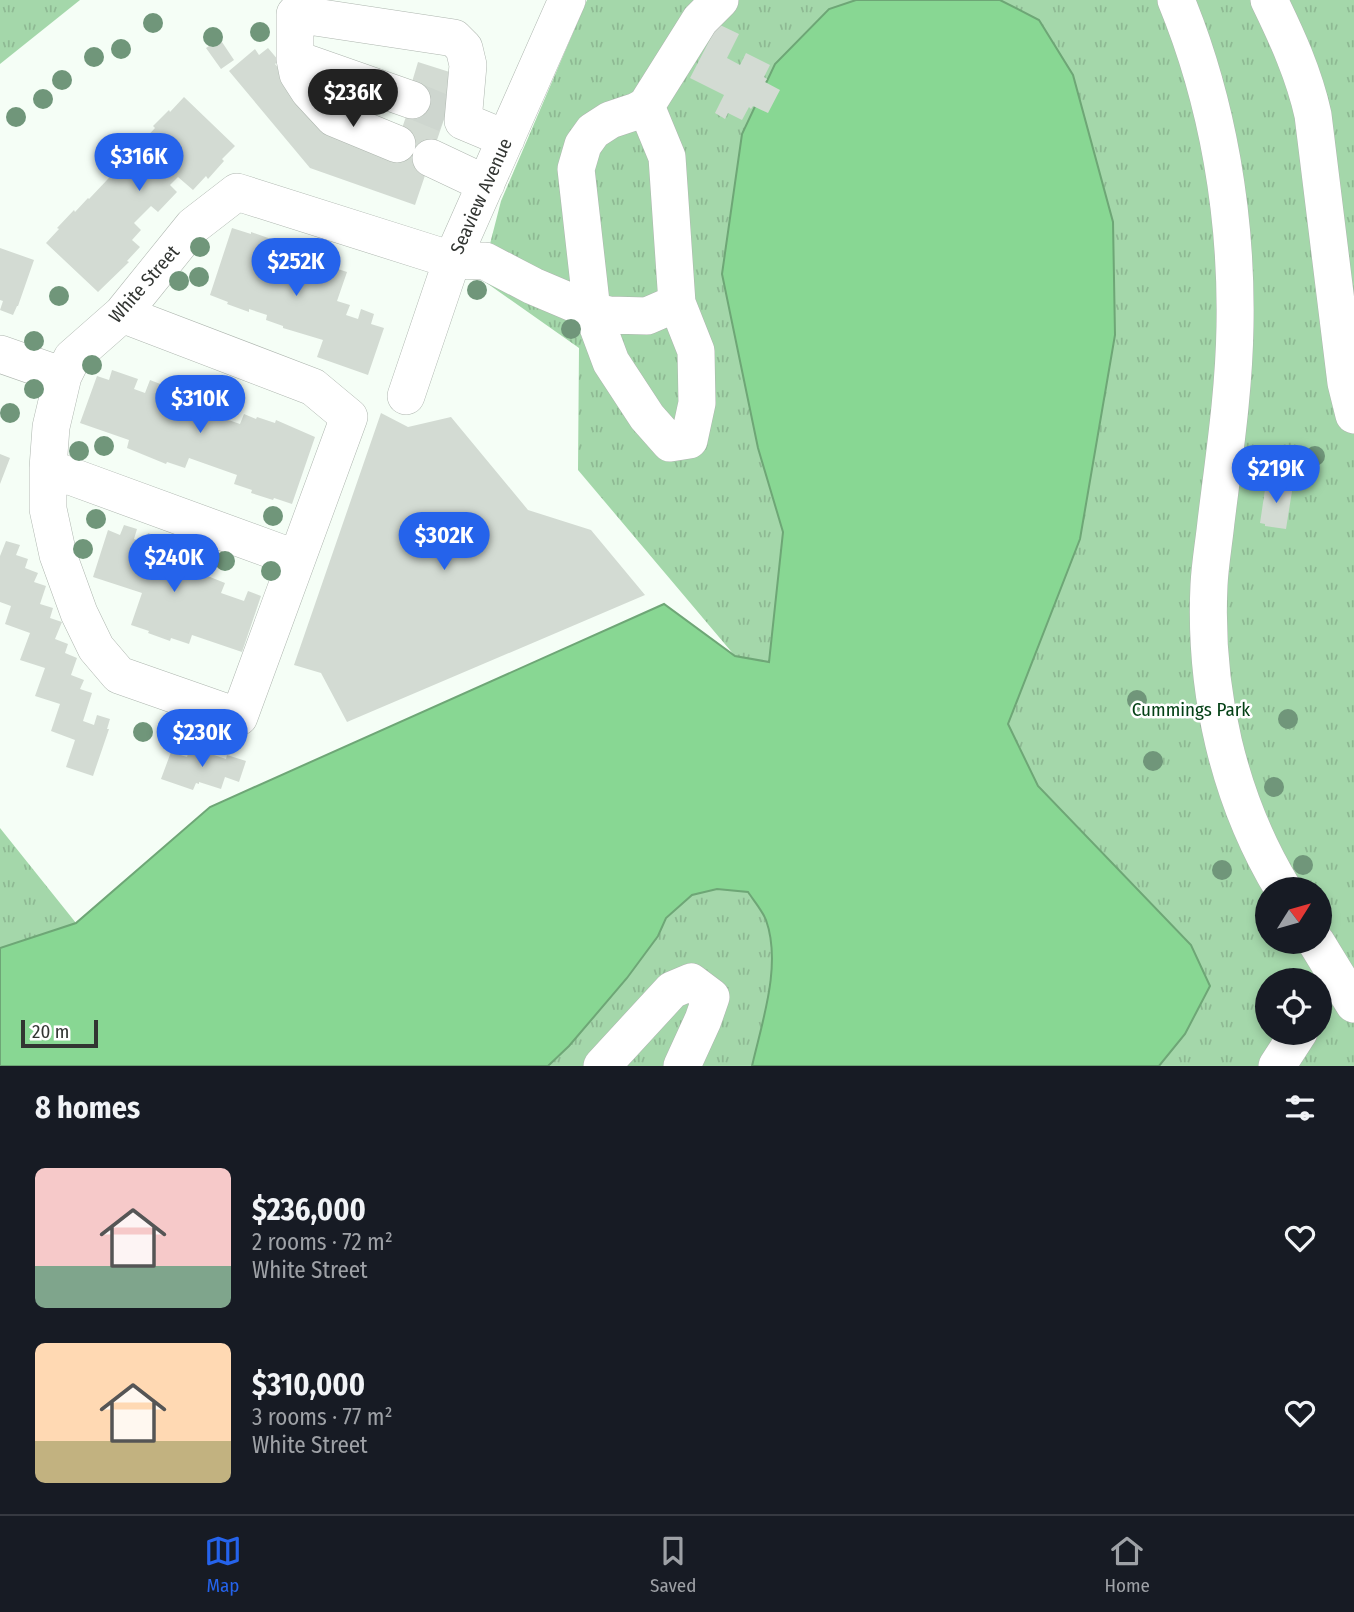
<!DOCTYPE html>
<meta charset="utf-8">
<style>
:root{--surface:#171b24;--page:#20242c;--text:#f1f3f6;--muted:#9ea1a6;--line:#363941;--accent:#2563eb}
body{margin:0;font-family:"Fira Sans Condensed",sans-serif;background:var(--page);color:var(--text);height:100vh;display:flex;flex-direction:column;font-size:26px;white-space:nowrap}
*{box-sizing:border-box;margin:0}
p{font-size:23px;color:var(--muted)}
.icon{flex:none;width:38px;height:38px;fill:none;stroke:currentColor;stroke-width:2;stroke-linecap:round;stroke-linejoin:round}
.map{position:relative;height:1066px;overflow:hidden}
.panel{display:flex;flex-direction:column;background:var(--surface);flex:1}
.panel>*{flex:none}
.needle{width:46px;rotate:53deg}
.controls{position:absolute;left:1255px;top:877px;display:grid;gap:14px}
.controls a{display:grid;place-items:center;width:77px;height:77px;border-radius:50%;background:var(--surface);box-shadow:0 4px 10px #0003;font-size:35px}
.scale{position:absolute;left:21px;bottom:18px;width:77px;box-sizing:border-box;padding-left:7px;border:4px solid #323532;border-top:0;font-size:19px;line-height:24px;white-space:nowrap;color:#323532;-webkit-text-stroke:5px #fff;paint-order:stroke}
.price{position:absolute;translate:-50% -60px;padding:0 16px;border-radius:24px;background:var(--accent);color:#fff;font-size:23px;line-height:46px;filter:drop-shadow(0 2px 4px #0008)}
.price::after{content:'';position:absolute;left:50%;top:42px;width:21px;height:16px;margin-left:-10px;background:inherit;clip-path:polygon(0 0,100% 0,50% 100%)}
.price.on{background:#222;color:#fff}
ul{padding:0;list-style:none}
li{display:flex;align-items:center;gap:21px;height:175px;padding:0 35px}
li span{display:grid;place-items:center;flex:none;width:196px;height:140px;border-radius:10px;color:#555}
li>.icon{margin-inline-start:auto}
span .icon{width:84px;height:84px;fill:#fffc;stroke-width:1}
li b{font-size:30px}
h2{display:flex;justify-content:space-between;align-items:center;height:84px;padding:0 35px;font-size:30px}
.tab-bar{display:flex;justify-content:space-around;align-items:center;height:98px;border-top:2px solid var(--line);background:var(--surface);font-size:19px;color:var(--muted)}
.tab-bar a{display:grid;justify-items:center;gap:4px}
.tab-bar .on{color:var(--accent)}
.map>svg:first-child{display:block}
</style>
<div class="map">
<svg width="1354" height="1066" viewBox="0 0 1354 1066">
<defs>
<pattern id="grass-tufts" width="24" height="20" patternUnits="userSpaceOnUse" patternTransform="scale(1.75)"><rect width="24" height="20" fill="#a4d7aa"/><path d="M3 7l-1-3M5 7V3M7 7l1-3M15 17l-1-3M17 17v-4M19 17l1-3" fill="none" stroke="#8eb993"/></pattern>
</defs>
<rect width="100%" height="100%" fill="#f5fef6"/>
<path fill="url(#grass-tufts)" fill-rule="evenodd" d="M0 0H80L0 64Z
M587 0H855L829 9 742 134 722 274 758 448 783 532 769 662 735 656 578 470 579 348 481 279 501 201Z
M1000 0H1354V1066H1159L1185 1034 1191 945 1038 786 1008 724 1080 539 1115 335 1113 222 1039 20ZM1267 889H1320V942H1267ZM1267 980H1320V1032H1267Z
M0 828 76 923 0 948Z
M717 889 748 892C754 901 762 910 766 920 782 965 763 1022 752 1066H548L569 1046 627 978 658 936 666 918 692 895Z"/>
<path fill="#88d793" stroke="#6ea676" stroke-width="2" d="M856 0H1000L1039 20 1073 75 1113 222 1115 335 1080 539 1008 724 1038 786 1191 945 1210 986 1185 1034 1159 1066H752C762 1022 782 965 766 920 762 910 754 901 748 892L717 889 692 895 666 918 658 936 627 978 569 1046 548 1066H0V948L76 923 210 807 664 604 735 656 769 662 783 532 758 448 722 274 742 134 775 64 829 9Z"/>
<path fill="#d3dbd3" d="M718 24 739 34 727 58 740 65 746 53 770 65 764 77 767 79 765 82 780 90 768 113 753 106 751 109 749 107 742 120 728 113 725 119 715 113 724 95 690 78Z
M220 39 234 60 221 69 206 48Z
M268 48 279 61 275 64 329 127 393 155 417 84 412 82 418 62 459 75 415 205 310 168 229 71 255 49 259 55Z
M184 97 235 146 222 159 224 161 208 179 206 176 193 190 178 177 170 185 177 192 158 212 151 206 134 223 141 230 132 240 140 247 127 261 129 262 98 292 46 243 59 229 57 228 74 210 75 212 88 198 89 199 142 143V142L155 128 153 126 169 110 170 112Z
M232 228 251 234V232L274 240 273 242 291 248 289 253 307 259V257L330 264 329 266 347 272 337 301 350 305 346 315 358 319 361 309 374 314 371 324 384 328 368 375 317 357 323 340 283 328V326L266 320 267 315 249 309V312L227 304 228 302 210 295Z
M0 248 34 260 18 306H17L13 315 0 310 3 301 0 300Z
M112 370 138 379 134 389 145 393 150 380 168 387 169 384 192 392 191 394 221 406 217 416 240 424 244 414 256 419 257 417 275 423 276 420 315 437 292 504 274 498 273 500 251 493 252 490 234 484 237 475 189 458 185 468 167 462 166 464 127 448 129 440 80 423 97 376 109 380Z
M381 413 408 427 451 417 528 510 591 530 645 595 347 722 321 673 294 665Z
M0 454 10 458 0 484Z
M1272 482 1293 485 1286 529 1265 526V524L1260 523 1266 483 1272 484Z
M124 525 137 529 134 539 145 543 148 533 162 538 155 558 172 563 173 561 196 568 195 571 225 583 221 593 244 601 248 591 261 596 242 652 192 635 189 644 171 638 170 641 148 633 149 631 131 625 142 593 93 577 108 530 120 535Z
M6 541 20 545 16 555 28 559 25 568 38 573 34 582 46 586 40 604 53 608 50 618 62 622 55 639 68 644 65 653 77 658 71 675 84 680 80 689 92 693 83 721 94 725 97 715 110 719 107 729H109L93 776 66 767 75 740 51 731 60 704 35 696 45 668 20 660 30 633 5 624 11 606 0 602V556Z
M190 747 226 759 227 755 246 761 239 782 225 777 221 789 199 782V784L196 783 193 790 161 779 171 752 187 757Z"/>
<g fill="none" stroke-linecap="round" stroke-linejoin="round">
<path stroke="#ced6cf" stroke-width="37" stroke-dasharray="37 18" stroke-linecap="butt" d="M412 100 446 114"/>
<g stroke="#aeb6af" stroke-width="38">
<path id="minor" d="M1176 0C1218 102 1237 216 1235 326 1234 392 1224 457 1216 522 1214 542 1210 564 1209 585 1204 690 1228 798 1283 889
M1269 0C1287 37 1304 74 1313 115L1346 383 1354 415
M295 59 412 100
M646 106 700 20 720 0
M397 144 334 118 309 91 298 74 295 59V14L454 38 464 48 468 65 463 121 506 139
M431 158 486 184
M122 314 313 387 349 417 239 717 119 675 96 648 79 613 58 555 48 509V468L51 427 63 376 72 358 122 314 193 226 237 192 452 260 485 261 533 286 592 311 609 315 647 316 677 303 667 157 646 106 637 111 610 120 593 131 583 145 576 169 592 311 611 362 647 417 670 443 689 440 697 403 696 351 677 303
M0 354 63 376
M406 396 452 260 567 0
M48 468 297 559
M1316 942 1354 1004
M602 1066 672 990 691 982 711 997 703 1020 682 1066
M1277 1066 1299 1032"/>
</g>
<use href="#minor" stroke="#fff" stroke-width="37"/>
</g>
<g fill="#70967a">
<circle cx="153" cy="23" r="10"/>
<circle cx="260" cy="32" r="10"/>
<circle cx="213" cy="37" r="10"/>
<circle cx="121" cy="49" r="10"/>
<circle cx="94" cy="57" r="10"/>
<circle cx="62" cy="80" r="10"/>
<circle cx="43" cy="99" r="10"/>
<circle cx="16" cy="117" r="10"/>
<circle cx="200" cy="247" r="10"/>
<circle cx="199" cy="277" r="10"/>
<circle cx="179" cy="281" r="10"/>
<circle cx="477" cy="290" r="10"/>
<circle cx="59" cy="296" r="10"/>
<circle cx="571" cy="329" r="10"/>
<circle cx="34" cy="341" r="10"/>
<circle cx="92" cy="365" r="10"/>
<circle cx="34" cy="389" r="10"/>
<circle cx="10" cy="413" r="10"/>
<circle cx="104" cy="446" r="10"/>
<circle cx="79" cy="451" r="10"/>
<circle cx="1315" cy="456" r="10"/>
<circle cx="273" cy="516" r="10"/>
<circle cx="96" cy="519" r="10"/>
<circle cx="83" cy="549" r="10"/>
<circle cx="225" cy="561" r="10"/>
<circle cx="271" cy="571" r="10"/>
<circle cx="1137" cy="700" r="10"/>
<circle cx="1288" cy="719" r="10"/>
<circle cx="143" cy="732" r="10"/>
<circle cx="1153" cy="761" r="10"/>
<circle cx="1274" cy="787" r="10"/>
<circle cx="1303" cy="865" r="10"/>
<circle cx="1222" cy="870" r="10"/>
</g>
<g text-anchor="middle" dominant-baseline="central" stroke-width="5" stroke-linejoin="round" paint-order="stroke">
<g font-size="19" fill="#323532" stroke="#fff">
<text transform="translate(481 196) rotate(-66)">Seaview Avenue</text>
<text transform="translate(144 284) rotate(-49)">White Street</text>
</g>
<g font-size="19" fill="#034015" stroke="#fff">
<text x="1191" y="709">Cummings Park</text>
</g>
</g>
</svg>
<div class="controls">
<a><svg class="needle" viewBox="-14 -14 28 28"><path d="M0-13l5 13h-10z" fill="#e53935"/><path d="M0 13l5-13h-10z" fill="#9ea1a6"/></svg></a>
<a><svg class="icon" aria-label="locate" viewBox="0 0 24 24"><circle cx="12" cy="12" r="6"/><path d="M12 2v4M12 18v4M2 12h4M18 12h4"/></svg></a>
</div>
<div class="scale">20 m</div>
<b class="price on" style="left:353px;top:129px">$236K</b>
<b class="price" style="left:139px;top:193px">$316K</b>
<b class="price" style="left:296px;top:298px">$252K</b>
<b class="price" style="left:200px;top:435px">$310K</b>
<b class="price" style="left:1276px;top:505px">$219K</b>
<b class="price" style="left:444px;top:572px">$302K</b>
<b class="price" style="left:174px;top:594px">$240K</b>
<b class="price" style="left:202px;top:769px">$230K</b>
</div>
<section class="panel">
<h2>8 homes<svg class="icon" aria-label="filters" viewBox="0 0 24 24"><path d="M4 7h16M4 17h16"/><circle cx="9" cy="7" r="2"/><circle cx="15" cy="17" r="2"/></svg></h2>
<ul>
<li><span style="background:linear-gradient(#f6c9c9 70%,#7fa58c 0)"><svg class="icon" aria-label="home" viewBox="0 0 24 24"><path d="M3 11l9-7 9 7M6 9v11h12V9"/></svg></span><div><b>$236,000</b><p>2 rooms · 72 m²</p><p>White Street</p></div><svg class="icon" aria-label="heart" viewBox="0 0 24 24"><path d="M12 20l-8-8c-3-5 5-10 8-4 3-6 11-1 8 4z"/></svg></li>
<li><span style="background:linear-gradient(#ffd9b3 70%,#c2b280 0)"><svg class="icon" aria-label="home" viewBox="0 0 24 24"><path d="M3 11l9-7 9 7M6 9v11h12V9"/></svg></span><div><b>$310,000</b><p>3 rooms · 77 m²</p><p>White Street</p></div><svg class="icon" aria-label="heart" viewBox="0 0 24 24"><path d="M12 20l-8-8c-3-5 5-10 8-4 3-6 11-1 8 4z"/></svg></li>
</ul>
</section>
<nav class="tab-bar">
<a class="on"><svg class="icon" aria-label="map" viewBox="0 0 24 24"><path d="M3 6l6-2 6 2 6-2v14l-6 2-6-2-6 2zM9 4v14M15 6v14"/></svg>Map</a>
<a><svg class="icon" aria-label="saved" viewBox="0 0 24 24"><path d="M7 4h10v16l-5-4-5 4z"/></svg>Saved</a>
<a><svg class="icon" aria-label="home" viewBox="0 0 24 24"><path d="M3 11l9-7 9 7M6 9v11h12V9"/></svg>Home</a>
</nav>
